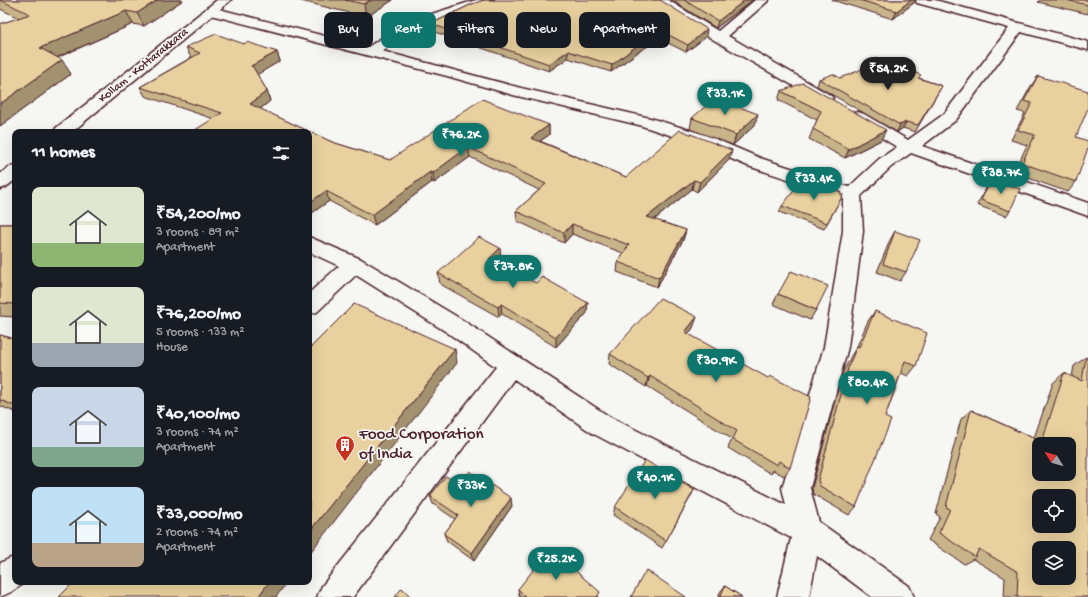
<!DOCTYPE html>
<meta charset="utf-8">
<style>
:root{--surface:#171b24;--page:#242831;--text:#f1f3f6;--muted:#9ea1a6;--accent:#0f766e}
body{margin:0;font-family:"Gochi Hand",sans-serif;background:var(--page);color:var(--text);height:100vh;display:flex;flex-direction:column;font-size:15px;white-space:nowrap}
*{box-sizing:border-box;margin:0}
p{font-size:13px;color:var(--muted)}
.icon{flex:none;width:22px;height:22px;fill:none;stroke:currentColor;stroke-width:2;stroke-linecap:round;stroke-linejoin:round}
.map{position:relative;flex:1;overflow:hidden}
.sheet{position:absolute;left:12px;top:129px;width:300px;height:456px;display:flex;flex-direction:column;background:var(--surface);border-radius:8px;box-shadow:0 4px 16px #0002}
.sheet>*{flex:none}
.hud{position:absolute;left:324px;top:12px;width:380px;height:36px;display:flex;gap:8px}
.needle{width:26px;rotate:307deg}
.controls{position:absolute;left:1032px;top:437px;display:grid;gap:8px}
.controls a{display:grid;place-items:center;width:44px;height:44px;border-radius:8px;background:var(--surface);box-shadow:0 4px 16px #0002;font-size:20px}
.price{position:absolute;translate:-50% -34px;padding:0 9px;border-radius:14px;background:var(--accent);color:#fff;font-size:13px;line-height:26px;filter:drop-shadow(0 1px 2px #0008)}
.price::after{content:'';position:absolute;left:50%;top:24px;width:12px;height:9px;margin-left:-6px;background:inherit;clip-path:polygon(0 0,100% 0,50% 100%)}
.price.active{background:#222;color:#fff}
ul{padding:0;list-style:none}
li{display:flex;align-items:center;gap:12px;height:100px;padding:0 20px}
li span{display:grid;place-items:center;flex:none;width:112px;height:80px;border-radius:8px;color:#555}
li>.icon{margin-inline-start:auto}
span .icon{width:48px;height:48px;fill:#fffc;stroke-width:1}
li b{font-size:17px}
h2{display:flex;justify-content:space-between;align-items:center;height:48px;padding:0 20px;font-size:17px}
.pill{padding:0 14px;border-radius:8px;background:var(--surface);box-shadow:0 4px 16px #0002;font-size:14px;line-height:36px}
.pill.active{background:var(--accent);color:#fff}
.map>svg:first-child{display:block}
</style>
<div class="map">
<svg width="1088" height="597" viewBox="0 0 1088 597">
<rect width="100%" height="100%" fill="#f6f6f2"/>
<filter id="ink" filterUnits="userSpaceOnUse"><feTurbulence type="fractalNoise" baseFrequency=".025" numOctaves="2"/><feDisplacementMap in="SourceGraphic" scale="8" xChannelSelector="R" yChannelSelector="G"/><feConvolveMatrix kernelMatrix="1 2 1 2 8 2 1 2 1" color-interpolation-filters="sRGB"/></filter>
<g filter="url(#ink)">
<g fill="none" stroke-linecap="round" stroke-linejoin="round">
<g stroke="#4a1f2b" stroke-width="3">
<path id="minor" d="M476 0H494L492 3 429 24 407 34 382 51 521 88 650 118 706 135 760 158 849 187 879 159 897 147 852 120 850 117 852 114 858 112 864 114 908 140 944 114 1009 28 917 3 915 0H935L1088 42V50L1021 32 956 120 922 146 1088 203V216L911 153 891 167 861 196 863 231 848 347 810 488 819 522 909 586 914 597H872L817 556 809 597H777L791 538 592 433 514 379 353 597H317L322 586 496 367 448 333 356 275 317 312 309 314V293L339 266 309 252V237L361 259 464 321 610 417 786 505 782 488 824 347 843 231V197L748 166 694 143 639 125 513 95 447 76 207 14 205 11 207 8 211 7 368 47 397 28 419 18Z
M653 0H668L718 31 755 0H769L728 36 830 95 833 98 830 101 825 103 820 101 714 40 655 3Z
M15 556V582H26L11 592 0 597V563Z"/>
</g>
<g stroke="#4a1f2b" stroke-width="3">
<path id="primary" d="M217 0H231L72 132H54L56 128Z
M15 166V180L6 187 0 189V174L9 167Z"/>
</g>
<use href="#minor" fill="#f6f6f2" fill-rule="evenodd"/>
<use href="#primary" fill="#f6f6f2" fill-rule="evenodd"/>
</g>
<path fill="#c8b489" stroke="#4a1f2b" d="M0 0H183L144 26 133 24 57 58 71 74 0 126V24L19 18 0 9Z
M297 0H393L366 17Z
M671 0H753L716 28Z
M832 0H916L915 2 893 19Z
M1040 0H1088V14L1038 2Z
M472 4 706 37 686 52 660 39 638 52 611 72 568 58 549 71 432 31 431 24Z
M244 44 277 52 280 61 257 74 267 91 270 101 260 109 332 142 390 160 549 125V135L540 141 626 177 732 150 729 160 697 192 692 189 654 220 686 230 683 240 657 287 617 272 618 262 623 253 572 234 564 243 517 221 516 211 539 190 470 157 434 183 432 182 375 225 329 201 312 213 309 212V132L214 119 145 96 140 87 192 57 190 56 186 47Z
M1038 76 1076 137V182L1068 192 1014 173 1027 145 1011 140 1025 113 1017 111 1031 86Z
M840 78H919L942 86 915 132 903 128 897 132 817 86 819 79Z
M781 91 881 140 845 158 809 139 817 120 778 100Z
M692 118 755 125 733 145 690 129Z
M992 179 1010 211 1006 216 977 205 988 185Z
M840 194 843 195 824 229 779 212 782 206Z
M0 224H15V317L0 316Z
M895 231 906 272 900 281 877 272 890 240Z
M501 259 497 263 587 313 556 347 502 314 499 317 440 284 438 273Z
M778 294 816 310 810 320 773 304Z
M875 311 916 366 908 376 901 373 885 417 856 507 849 515 813 494 812 488 842 374 851 356 857 346 868 321Z
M693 328 688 334 790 468 784 476 773 470 771 474 728 448 732 439 647 386 646 387 609 364 610 354Z
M0 335 15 339V412L0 406Z
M1086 357 1088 597H1004L1005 578 973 559 964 564 928 540 940 517 936 514 961 419 971 410 1034 438 1053 383 1064 373 1072 377 1074 366Z
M460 485 512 506 474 561 447 541 444 534 455 519 433 504 430 496Z
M694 490 690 498 662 548 613 515 615 507Z
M725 586 742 597H718L720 592Z
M518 589 599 597H520L519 596Z"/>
<path fill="#a3926f" stroke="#4a1f2b" d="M158 0H183L144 26 137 13Z
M371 0H393L366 17 364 4Z
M745 0H753L716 28 718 21Z
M911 0H916L915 2 893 19 897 11Z
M126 11 133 24 49 61 40 48Z
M707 29 706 37 686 52 688 45Z
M661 31 660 39 638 52 611 72 612 65 639 44Z
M568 51V58L549 71V64Z
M277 52 280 61 255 76 251 66Z
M62 60 71 74 0 126V104Z
M267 91 270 101 254 114 250 104Z
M758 114 755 125 733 145 736 135Z
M906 122 903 128 897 132 900 125Z
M549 125V135L531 147V138Z
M886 130 881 140 845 158 849 149Z
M468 147 470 157 434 183 433 173Z
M732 150 729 160 697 192 700 182Z
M430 172 432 182 375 225 372 215Z
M694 180 692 189 645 227 647 217Z
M326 191 329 201 312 213 309 206V203Z
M572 224V234L564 243V233Z
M686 230 683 240 657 287 659 278Z
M500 248 501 259 490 269 489 259Z
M588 303 587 313 556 347V337Z
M501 304 502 314 499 317 498 307Z
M697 317 693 328 682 342 685 332Z
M455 349 457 363 309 554V532Z
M650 376 647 386 646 387 648 378Z
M511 498 512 506 474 561 472 553Z
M269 582H287L276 597H258Z"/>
<path fill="#e9d19f" stroke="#4a1f2b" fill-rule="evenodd" d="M0 0H158L137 13 126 11 40 48 62 60 0 104V24L30 14Z
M345 0H371L364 4Z
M484 0H660L707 29 688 45 661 31 639 44 612 65 568 51 549 64 431 24 472 4Z
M684 0H745L718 21Z
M859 0H911L897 11Z
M1066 0H1088V5Z
M216 34 244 44 247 42 277 52 251 66 253 67 267 91 250 104 332 142 390 160 482 99 549 125 531 138 626 177 680 130 732 150 700 182 694 180 647 217 686 230 659 278 618 262 629 245 572 224 564 233 516 211 546 184 468 147 433 173 430 172 372 215 326 191 309 203V132H192L222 113 140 87 200 53 186 47Z
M877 58 921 75 918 78 942 86 918 125 906 122 900 125 819 79 833 74 840 78 858 71Z
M1038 76 1088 91V108L1076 137 1088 141V148L1076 182 1022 163 1035 135 1018 130 1032 103 1024 101Z
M803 83 886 130 849 149 813 129 821 111 781 91Z
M715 98 758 114 736 135 692 118Z
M803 179 836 190 841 192 840 194 843 195 827 223 782 206Z
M992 179 1020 189 1010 211 981 200Z
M0 224H15V304L0 303Z
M895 231 920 240 906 272 883 264Z
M479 237 500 248 489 259 536 283 542 277 588 303 556 337 501 304 498 307 438 273Z
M791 271 828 286 816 310 778 294Z
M660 298 697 317 685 332 768 378 770 376 811 397 790 468 779 461 777 465 732 439 737 431 650 376 648 378 610 354Z
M354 304 455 349 309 532V349Z
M875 311 927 333 916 366 905 361 885 417 891 420 856 507 820 486 818 480 849 365 857 346 859 347Z
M0 335 15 339V406L0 400Z
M1086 357 1088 358V597H1017L1018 572 979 549 975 557 939 533 950 509 946 507 971 410 1042 442 1064 373 1082 381ZM1039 444H1069V474H1039ZM1039 496H1069V526H1039ZM1039 548H1069V578H1039Z
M645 460 694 490 666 541 615 507Z
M470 471 511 498 472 553 444 534 458 515 430 496 446 476 460 485Z
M550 549 600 592 597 597H526L518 589Z
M646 570 686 597H631Z
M74 582H269L258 597H59Z
M725 586 742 597H720Z
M402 588 411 597H395Z"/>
</g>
<defs>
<g id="building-pin" transform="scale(1)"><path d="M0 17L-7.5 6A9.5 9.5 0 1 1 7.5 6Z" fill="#c8321e" stroke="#f6f6f2"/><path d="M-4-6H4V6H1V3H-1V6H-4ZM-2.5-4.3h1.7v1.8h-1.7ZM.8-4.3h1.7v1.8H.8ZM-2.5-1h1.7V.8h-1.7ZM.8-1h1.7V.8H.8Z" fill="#fff"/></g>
</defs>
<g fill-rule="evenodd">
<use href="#building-pin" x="345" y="445"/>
</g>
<g text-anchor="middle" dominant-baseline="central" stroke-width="3.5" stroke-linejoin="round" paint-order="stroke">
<g font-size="12" fill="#4a1f2b" stroke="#f6f6f2">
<text transform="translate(144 66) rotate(-39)">Kollam - Kottarakkara</text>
</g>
<g font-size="17" fill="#4a1f2b" stroke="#f6f6f2" text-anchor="start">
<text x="359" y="435">Food Corporation<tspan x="359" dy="20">of India</tspan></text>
</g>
</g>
</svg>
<div class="controls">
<a><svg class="needle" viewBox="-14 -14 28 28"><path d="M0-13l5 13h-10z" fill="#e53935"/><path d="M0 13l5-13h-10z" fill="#9ea1a6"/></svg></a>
<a><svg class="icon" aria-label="locate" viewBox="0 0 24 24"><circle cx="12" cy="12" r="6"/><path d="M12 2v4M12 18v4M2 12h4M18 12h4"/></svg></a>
<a><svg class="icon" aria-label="layers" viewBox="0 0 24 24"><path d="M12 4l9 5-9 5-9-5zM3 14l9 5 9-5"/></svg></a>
</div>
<b class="price active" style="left:888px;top:91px">₹54.2K</b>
<b class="price" style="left:725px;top:116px">₹33.1K</b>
<b class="price" style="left:461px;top:157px">₹76.2K</b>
<b class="price" style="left:1001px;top:195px">₹38.7K</b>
<b class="price" style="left:814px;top:201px">₹33.4K</b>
<b class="price" style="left:513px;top:289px">₹37.8K</b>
<b class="price" style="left:716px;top:383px">₹30.9K</b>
<b class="price" style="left:867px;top:405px">₹80.4K</b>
<b class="price" style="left:655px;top:500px">₹40.1K</b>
<b class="price" style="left:471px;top:508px">₹33K</b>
<b class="price" style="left:556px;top:581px">₹25.2K</b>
<div class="hud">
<a class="pill">Buy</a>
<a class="pill active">Rent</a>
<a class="pill">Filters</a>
<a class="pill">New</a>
<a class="pill">Apartment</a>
</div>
<section class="sheet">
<h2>11 homes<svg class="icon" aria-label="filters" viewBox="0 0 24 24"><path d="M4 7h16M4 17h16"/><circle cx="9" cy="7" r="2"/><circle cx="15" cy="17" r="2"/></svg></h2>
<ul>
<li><span style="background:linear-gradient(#dfe7d0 70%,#8fb573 0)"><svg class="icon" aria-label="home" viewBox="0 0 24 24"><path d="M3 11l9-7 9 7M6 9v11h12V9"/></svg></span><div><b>₹54,200/mo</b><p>3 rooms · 89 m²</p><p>Apartment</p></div></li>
<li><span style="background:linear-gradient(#dfe7d0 70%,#9aa5b1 0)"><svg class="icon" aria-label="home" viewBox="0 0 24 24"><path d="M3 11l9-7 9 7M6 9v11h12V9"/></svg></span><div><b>₹76,200/mo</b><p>5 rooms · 133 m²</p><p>House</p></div></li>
<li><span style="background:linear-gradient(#c9d6e8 75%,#7fa58c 0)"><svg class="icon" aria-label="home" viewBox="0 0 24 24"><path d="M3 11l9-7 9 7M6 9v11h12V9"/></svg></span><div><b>₹40,100/mo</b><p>3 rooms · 74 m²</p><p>Apartment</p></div></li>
<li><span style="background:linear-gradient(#bfe0f5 70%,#b9a48a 0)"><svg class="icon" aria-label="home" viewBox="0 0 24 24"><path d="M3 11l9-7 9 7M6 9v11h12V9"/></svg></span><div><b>₹33,000/mo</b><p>2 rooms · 74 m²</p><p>Apartment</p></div></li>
</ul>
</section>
</div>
